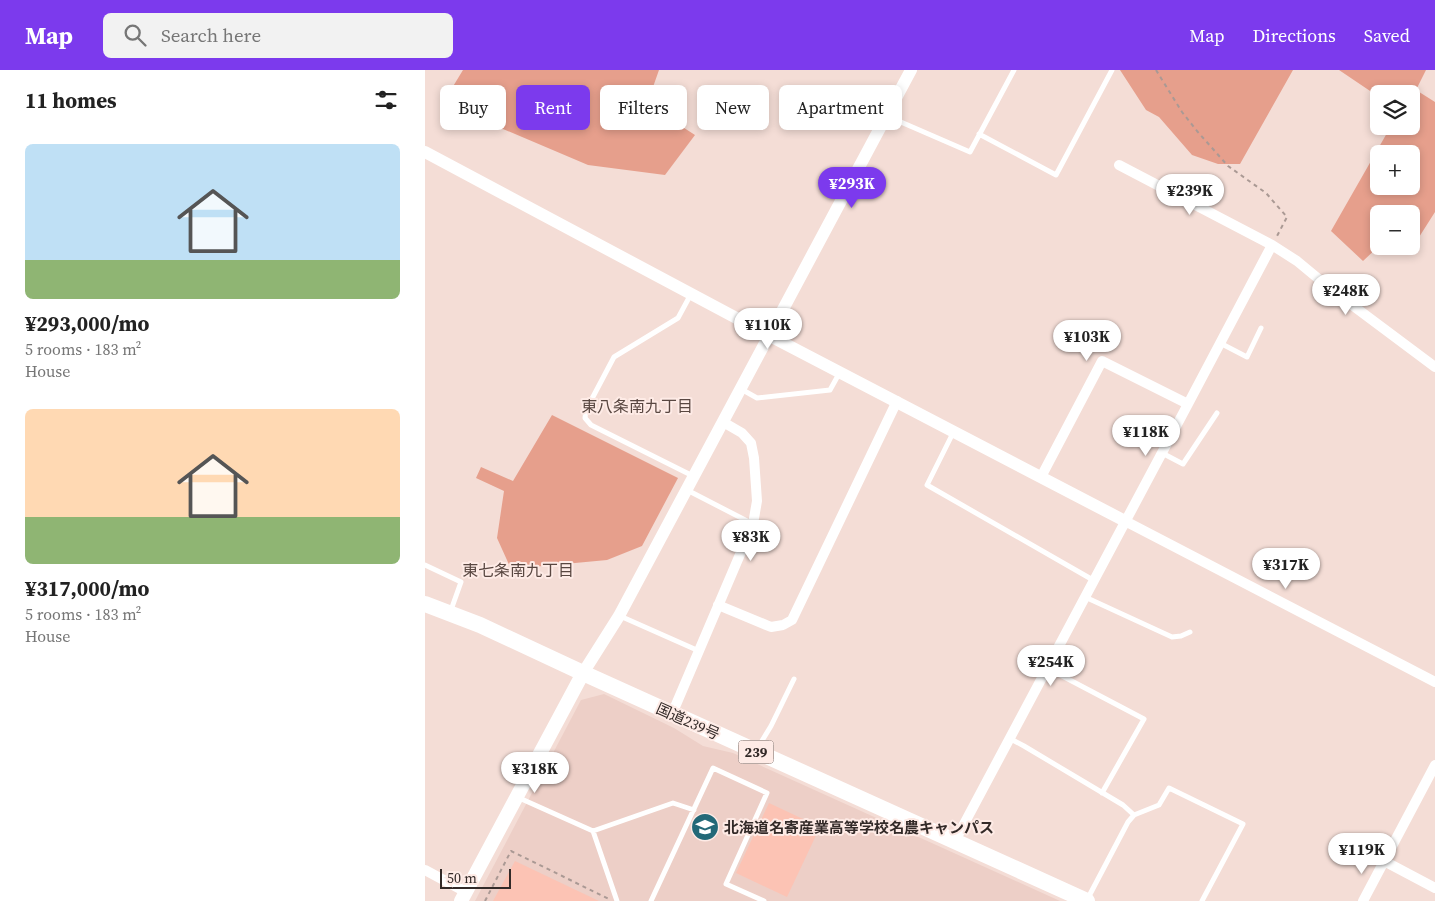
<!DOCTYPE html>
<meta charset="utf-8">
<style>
:root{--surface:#fff;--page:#f2f2f2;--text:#222;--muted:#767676;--accent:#7c3aed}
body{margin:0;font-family:"Source Serif 4","Noto Sans JP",serif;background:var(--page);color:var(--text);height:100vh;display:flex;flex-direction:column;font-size:19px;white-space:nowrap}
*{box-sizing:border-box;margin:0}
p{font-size:16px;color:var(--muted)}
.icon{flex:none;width:28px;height:28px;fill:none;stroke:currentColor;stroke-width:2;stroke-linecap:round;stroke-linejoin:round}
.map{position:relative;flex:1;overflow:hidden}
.sheet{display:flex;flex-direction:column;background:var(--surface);width:425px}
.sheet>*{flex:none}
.top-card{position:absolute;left:15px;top:15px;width:475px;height:45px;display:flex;gap:10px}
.buttons{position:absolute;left:945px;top:15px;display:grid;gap:10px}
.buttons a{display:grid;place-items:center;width:50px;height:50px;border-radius:8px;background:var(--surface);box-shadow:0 2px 8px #0003;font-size:25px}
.scale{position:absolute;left:15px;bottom:12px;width:71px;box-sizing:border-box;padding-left:5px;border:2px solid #332a28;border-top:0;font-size:14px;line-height:18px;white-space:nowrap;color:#332a28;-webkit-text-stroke:4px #feebe6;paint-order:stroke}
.price{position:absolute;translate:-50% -42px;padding:0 11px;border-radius:18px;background:#fff;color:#222;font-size:16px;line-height:32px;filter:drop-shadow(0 1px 2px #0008)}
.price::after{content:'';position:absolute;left:50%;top:30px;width:15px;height:11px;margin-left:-8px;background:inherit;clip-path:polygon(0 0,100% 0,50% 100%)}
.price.selected{background:var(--accent);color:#fff}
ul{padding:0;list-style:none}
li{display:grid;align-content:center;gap:10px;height:265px;padding:0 25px}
li span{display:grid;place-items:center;height:155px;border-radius:8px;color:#555}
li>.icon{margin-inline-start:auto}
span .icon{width:90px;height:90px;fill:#fffc;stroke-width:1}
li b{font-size:21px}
h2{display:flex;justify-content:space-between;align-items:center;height:60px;padding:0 25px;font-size:21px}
.tag{padding:0 18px;border-radius:8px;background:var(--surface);box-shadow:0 2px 8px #0003;font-size:18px;line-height:45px}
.tag.selected{background:var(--accent);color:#fff}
header{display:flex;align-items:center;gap:30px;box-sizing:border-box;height:70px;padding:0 25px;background:var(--accent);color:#fff}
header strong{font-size:24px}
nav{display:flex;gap:28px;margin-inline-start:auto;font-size:18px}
.search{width:350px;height:45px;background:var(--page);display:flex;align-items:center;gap:12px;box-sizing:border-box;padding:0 18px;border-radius:8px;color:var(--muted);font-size:19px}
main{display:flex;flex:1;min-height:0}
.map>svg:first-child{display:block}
</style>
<header>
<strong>Map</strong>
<div class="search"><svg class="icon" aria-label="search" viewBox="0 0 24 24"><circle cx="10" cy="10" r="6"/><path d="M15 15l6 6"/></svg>Search here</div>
<nav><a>Map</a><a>Directions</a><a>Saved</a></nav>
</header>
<main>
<section class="sheet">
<h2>11 homes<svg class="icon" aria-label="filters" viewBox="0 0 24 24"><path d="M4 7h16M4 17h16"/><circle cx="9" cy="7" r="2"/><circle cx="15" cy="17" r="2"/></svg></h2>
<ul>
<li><span style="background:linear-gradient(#bfe0f5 75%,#8fb573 0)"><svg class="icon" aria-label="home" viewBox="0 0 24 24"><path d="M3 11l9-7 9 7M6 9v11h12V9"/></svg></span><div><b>¥293,000/mo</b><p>5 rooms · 183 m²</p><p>House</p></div></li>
<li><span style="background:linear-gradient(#ffd9b3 70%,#8fb573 0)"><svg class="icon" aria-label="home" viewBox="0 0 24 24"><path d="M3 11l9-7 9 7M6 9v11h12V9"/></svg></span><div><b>¥317,000/mo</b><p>5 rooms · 183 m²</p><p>House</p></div></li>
</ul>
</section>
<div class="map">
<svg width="1010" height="831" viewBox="0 0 1010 831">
<rect width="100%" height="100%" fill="#f4ddd6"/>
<path fill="#edcfc7" d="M179 624 249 658 278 676 308 683 635 831H50L156 630Z"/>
<path fill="#fcc3b4" d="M344 733 395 757 362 827 311 803Z
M90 791 174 831H68Z"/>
<path fill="#e69f8c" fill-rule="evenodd" d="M38 0H234L222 34 270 65 240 105 163 95 64 53 24 23Z
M695 0H868L815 94H793L767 85 734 47 721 40Z
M914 0H1001L991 20 1010 32V142L989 175 986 174V144H954V176L938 191 906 161 966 56H986V24H954V27ZM954 84H986V116H954Z
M127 345 253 408 217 476 182 490 86 499 72 468 79 421 51 408 56 397 88 411Z"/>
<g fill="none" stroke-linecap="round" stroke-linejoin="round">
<path stroke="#aa9994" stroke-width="2" stroke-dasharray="4 4" stroke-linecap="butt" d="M731 0 757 42 772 61 803 96 841 123 862 147 852 166
M60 831 86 781 184 829"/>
<path stroke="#fff" stroke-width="5" d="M462 46 545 82 589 0
M554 64 631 105 687 0
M266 224 253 248 189 287 161 340 160 348 166 355 268 406
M795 273 822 287 836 258
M316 319 332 328 405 320 415 302
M529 361 502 415 668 510
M737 383 758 394 792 343
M262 420 328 454
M0 495 36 512 26 540
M660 527 747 567 756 566 765 562
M195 546 274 581
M622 598 719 649 677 723
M584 668 599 676 698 735 709 745
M332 679 346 656 369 609
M92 727 168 761 192 831
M168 761 248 733 269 740
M663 828 703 752 709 745 734 735 744 718 818 754 777 831
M226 831 288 698 342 723 301 814 339 831"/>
<path stroke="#fff" stroke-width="10" d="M694 95 847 175 872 191 907 220 1010 297
M616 407 677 291 763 334
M700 451 1010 612
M293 535 346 557 358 555 367 550 472 331
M247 644 328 454 332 431 329 388 326 373 317 363 298 352
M530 771 763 334 847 175
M959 791 1010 818
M0 800 41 822
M938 831 1010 695"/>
<path stroke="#fff" stroke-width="12" d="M0 82 345 266 700 451
M158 603 194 546 486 0"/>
<path stroke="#fff" stroke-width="14" d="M36 831 158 603"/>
<path stroke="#fff" stroke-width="16" d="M0 534 55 555 158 603 662 831"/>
</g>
<defs>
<g id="school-disc" transform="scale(1.4375)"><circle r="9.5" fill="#236978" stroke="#feebe6"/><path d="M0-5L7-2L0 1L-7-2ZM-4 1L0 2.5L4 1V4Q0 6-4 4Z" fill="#fff"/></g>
</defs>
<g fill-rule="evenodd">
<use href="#school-disc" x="280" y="757"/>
</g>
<g text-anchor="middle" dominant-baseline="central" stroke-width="4" stroke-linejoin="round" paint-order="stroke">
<rect fill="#feebe6" stroke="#706461" stroke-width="1" x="313.5" y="670.5" width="35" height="23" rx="4"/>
<g font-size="14" font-weight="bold" fill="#332a28">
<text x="331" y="682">239</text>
</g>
<g font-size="15" fill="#332a28" stroke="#feebe6">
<text transform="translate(263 651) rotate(24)">国道239号</text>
</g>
<g font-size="15" font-weight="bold" fill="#332a28" stroke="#feebe6" text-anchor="start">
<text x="299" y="757">北海道名寄産業高等学校名農キャンパス</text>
</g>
<g font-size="16" fill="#594741" stroke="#feebe6">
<text x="212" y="336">東八条南九丁目</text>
<text x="93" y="500">東七条南九丁目</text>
</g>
</g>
</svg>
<div class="buttons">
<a><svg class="icon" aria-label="layers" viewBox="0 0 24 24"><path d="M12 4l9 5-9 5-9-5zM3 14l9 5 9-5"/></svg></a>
<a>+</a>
<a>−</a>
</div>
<div class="scale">50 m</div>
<b class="price selected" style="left:427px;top:139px">¥293K</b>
<b class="price" style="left:765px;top:146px">¥239K</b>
<b class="price" style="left:921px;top:246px">¥248K</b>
<b class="price" style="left:343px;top:280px">¥110K</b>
<b class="price" style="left:662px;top:292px">¥103K</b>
<b class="price" style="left:721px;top:387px">¥118K</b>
<b class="price" style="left:326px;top:492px">¥83K</b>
<b class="price" style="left:861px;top:520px">¥317K</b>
<b class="price" style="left:626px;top:617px">¥254K</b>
<b class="price" style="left:110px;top:724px">¥318K</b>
<b class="price" style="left:937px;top:805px">¥119K</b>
<div class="top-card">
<a class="tag">Buy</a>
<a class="tag selected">Rent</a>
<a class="tag">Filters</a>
<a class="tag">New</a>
<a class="tag">Apartment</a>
</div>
</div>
</main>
